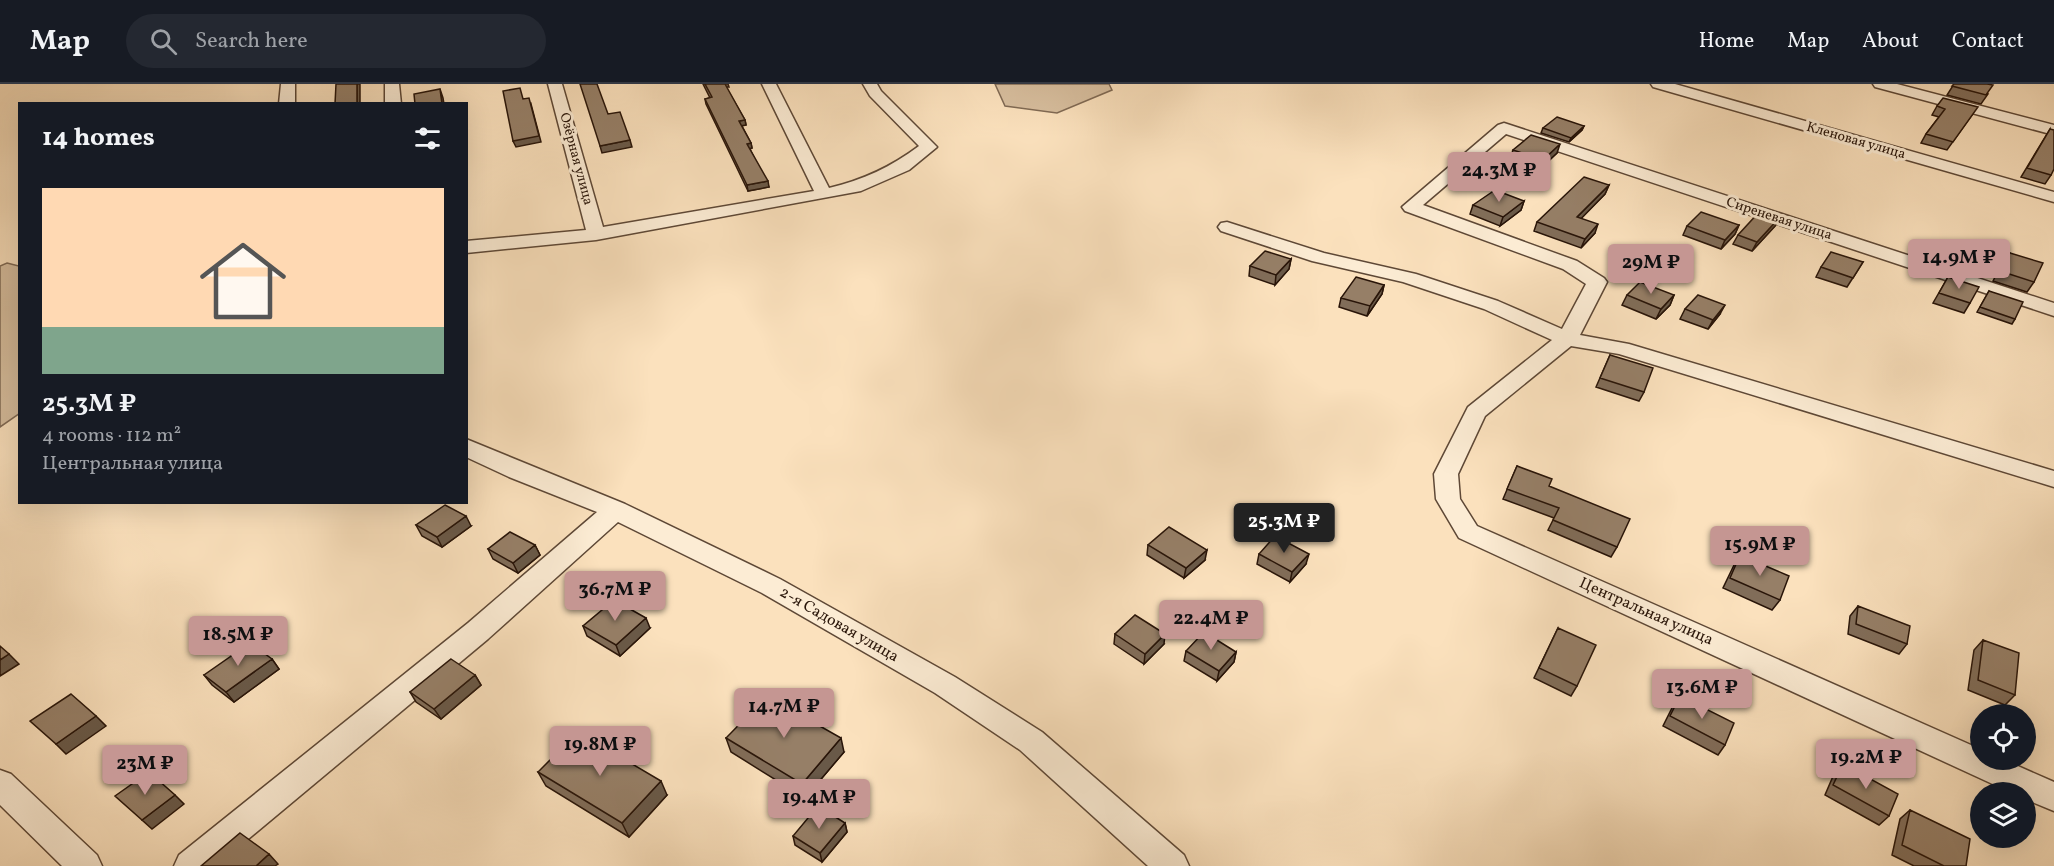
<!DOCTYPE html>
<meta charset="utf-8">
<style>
:root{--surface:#171b24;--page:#242831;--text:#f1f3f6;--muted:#9ea1a6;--line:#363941;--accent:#c59692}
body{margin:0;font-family:Vollkorn,serif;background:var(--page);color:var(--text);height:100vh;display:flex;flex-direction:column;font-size:22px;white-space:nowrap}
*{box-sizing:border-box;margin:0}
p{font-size:20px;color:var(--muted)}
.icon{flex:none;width:33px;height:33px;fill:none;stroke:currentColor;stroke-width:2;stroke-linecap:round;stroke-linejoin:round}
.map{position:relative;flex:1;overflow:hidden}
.sheet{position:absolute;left:18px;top:18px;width:450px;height:402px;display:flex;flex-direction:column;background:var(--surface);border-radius:0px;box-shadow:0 6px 24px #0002}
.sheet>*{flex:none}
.controls{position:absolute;left:1970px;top:620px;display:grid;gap:12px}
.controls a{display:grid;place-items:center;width:66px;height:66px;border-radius:50%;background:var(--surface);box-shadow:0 6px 24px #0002;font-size:30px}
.price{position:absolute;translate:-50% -51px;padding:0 14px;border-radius:6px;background:var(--accent);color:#111;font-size:20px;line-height:39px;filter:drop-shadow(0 2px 3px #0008)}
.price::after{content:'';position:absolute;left:50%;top:36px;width:18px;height:14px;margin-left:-9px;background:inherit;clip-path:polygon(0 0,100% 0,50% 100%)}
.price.selected{background:#222;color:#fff}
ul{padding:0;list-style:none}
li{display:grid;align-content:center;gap:12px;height:318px;padding:0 24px}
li+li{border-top:2px solid var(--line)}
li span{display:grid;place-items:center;height:186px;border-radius:0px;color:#555}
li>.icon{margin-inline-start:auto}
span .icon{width:108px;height:108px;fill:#fffc;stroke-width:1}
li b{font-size:26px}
h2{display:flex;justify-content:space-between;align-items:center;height:72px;padding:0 24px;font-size:26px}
header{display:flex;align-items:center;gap:36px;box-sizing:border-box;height:84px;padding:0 30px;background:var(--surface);border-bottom:2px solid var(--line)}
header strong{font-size:28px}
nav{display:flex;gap:33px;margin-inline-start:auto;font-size:21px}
.search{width:420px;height:54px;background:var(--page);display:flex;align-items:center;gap:15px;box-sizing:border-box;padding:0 21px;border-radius:33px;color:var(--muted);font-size:22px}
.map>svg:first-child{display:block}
</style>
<header>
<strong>Map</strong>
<div class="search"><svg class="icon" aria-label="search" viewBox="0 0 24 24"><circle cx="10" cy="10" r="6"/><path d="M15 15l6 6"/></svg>Search here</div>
<nav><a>Home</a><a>Map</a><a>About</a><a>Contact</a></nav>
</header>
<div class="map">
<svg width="2054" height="782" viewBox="0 0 2054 782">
<rect width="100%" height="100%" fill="#fbe1bd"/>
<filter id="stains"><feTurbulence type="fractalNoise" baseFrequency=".00333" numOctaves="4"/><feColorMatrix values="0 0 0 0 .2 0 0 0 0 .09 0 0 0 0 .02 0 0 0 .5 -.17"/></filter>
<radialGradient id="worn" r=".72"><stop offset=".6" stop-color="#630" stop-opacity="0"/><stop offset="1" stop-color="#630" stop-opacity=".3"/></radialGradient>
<path fill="#d7be9e" stroke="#806a54" stroke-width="1.5" d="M995 0H1109L1112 6 1057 29 1005 22Z
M7 179 19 182 20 329 0 343V182Z"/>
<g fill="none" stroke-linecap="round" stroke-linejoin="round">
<g stroke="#5e4836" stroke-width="3">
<path id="minor" d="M281 0H295V20H279Z
M385 0H399L401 20H385Z
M548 0H562L603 143 814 107 762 0H776L829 104C863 96 891 83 919 62L870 12 863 0H877L881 7 937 63 909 86 861 107 596 156 466 169V157L586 146Z
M1651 0H1675L2054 108V118L1653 3Z
M1873 0H1897L2054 41V51L1875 3Z
M1504 39 2054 219V232L1506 50 1423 121 1577 177 1604 194 1607 198 1580 251 1629 260 2054 387V403L1619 270 1571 262 1485 332 1458 390 1460 415 1477 442 1980 665V675H2002L2054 698V727L2025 715V708H2010L1459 454 1436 415 1434 390 1468 323 1552 256 1484 225 1403 198 1312 177 1221 147 1218 143 1221 139 1227 138 1324 169 1416 190 1498 217 1562 245 1586 200 1563 185 1405 127 1402 123 1498 41Z
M466 355 625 420 780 495 955 593 1042 648 1184 771 1189 782H1148L1020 666 935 609 762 509 618 438 488 555 216 782H174L179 771 468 539 597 428 509 393 466 373Z
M0 686 11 690 97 771 102 782H62L0 721Z"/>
</g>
<use href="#minor" fill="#fcecd4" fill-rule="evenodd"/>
</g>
<path fill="#816d59" stroke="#291509" stroke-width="1.5" d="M703 0H728L729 3H726L745 36 746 41 742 42 751 59 752 64 750 65 769 103 748 107 706 20 705 15 710 14Z
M1954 0 1988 10 1981 20 1947 11Z
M1937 22 1972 31 1947 66 1921 59 1926 50 1939 33 1932 31Z
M1584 42 1582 46 1569 58 1541 49 1543 44Z
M2050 45 2051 91 2045 100 2021 93Z
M1513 66 1557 69 1540 85 1510 75Z
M1609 101 1605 110 1581 134 1595 149 1581 164 1534 147 1537 138Z
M1524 117 1521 126 1500 142 1470 130 1473 121Z
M1780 133 1775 142 1752 167 1733 160 1738 151Z
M1739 141 1735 150 1721 165 1683 151 1687 142Z
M2010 169 2034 198 2027 208 1993 197 2003 178Z
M1291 175 1289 185 1275 201 1249 192 1250 182Z
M1863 178 1847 203 1816 193 1821 183Z
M1948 193 1970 219 1964 229 1933 219Z
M1384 201 1382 210 1367 232 1339 223 1341 214Z
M1989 207 2015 235 2012 240 1977 228Z
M1627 211H1674L1670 221 1656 235 1622 221Z
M1685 225 1720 230 1708 245 1680 235Z
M1610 271 1644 308 1639 317 1596 303Z
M1517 382 1549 402 1617 463 1611 473 1548 446 1554 434 1503 415Z
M416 441 471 442 442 463 422 452Z
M535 461 540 471 518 489 493 475 488 465Z
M1148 461 1205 476 1184 494 1147 471Z
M1259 470 1306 480 1290 498 1257 480Z
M1740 471 1780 516 1772 526 1723 504 1734 481Z
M1858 522 1907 560 1899 570 1848 550 1850 532Z
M583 542 650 544 620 572 587 552Z
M1558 544 1577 602 1571 612 1534 594Z
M1115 550 1164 560 1144 580 1114 560Z
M1983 556 2015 611 2005 621 1968 606 1974 566Z
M1186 567 1236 568 1234 578 1217 597 1184 577Z
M272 575 279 585 234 618 212 601 204 591Z
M475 591 481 601 441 635 416 618 410 608Z
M1680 612 1725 661 1718 671 1663 642 1673 622Z
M726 654 844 668 805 714 731 668Z
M1843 680 1889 732 1879 741 1825 711 1834 690Z
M538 688 667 711 629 753 546 702Z
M1910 726 1966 782H1914L1892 771 1900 735Z
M845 739 847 748 822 778 795 761 793 752Z"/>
<path fill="#695948" stroke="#291509" stroke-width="1.5" d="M357 0H360V20H357Z
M440 5 443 14 444 20H442Z
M531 20 541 58 516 63 513 57Z
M745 36 746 41 740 42 739 37Z
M1584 42 1582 46 1569 58 1571 54Z
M630 56 632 63 602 69 600 62Z
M751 59 752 64 748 65 747 60Z
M1560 60 1557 69 1540 85 1543 76Z
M768 97 769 103 748 107 747 101Z
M1609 101 1605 110 1574 142 1577 133Z
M1524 117 1521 126 1500 142 1503 133Z
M1780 133 1775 142 1752 167 1757 158Z
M1598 140 1595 149 1581 164 1585 155Z
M1739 141 1735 150 1721 165 1725 156Z
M1291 175 1289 185 1275 201 1276 191Z
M1384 201 1382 210 1367 232 1370 222Z
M1674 211 1670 221 1656 235 1661 225Z
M1725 221 1720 230 1708 245 1713 236Z
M466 432 471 442 442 463 437 453Z
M535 461 540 471 518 489 513 479Z
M1207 466 1205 476 1184 494 1186 484Z
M1309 470 1306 480 1290 498 1292 488Z
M646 534 650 544 620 572 616 561Z
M1165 550 1164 560 1144 580 1145 570Z
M1236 568 1234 578 1217 597 1219 587Z
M9 570 19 580 0 592V576Z
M272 575 279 585 234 618 226 608Z
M475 591 481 601 441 635 434 625Z
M96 632 106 642 66 670 56 660Z
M841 654 844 668 805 714 802 700Z
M661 697 667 711 629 753 622 739Z
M175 711 184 720 152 745 142 736Z
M845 739 847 748 822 778 820 769Z
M269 770 278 780 275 782H256Z"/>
<path fill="#967f67" stroke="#291509" stroke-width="1.5" d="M336 0H357V20H335Z
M580 0H597L608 30 620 28 630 56 600 62Z
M705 0H725L745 36 739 37 751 59 747 60 768 97 747 101 705 15 712 13Z
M1954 0H1987L1993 1 1986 11 1952 2Z
M520 4 523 15 529 14 539 52 513 57 503 7Z
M440 5 442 20H415L414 10Z
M1943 14 1978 23 1953 58 1926 50 1945 25 1937 22Z
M1557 33 1584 42 1571 54 1543 44Z
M2050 45 2054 46V85L2051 91 2027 84Z
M1531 51 1560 60 1543 76 1513 66Z
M1584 93 1609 101 1577 133 1598 140 1585 155 1537 138Z
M1495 106 1524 117 1503 133 1473 121Z
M1761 126 1780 133 1757 158 1738 151Z
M1701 128 1739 141 1725 156 1687 142Z
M1265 167 1291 175 1276 191 1250 182Z
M1831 168 1863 178 1853 194 1821 183Z
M2010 169 2043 179 2034 198 2000 187Z
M1356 193 1384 201 1370 222 1341 214Z
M1948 193 1979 203 1970 219 1939 209Z
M1640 198 1674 211 1661 225 1627 211Z
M1989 207 2023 218 2015 235 1980 223Z
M1698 211 1725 221 1713 236 1685 225Z
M1610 271 1653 284 1644 308 1600 294Z
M1517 382 1552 395 1549 402 1630 435 1617 463 1553 436 1559 424 1507 405Z
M445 421 466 432 437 453 416 441Z
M1169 443 1207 466 1186 484 1148 461Z
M510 448 535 461 513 479 488 465Z
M1275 452 1309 470 1292 488 1259 470Z
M1740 471 1789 492 1780 516 1730 494Z
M614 516 646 534 616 561 583 542Z
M1858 522 1910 542 1907 560 1856 540Z
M1135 531 1165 550 1145 570 1115 550Z
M1558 544 1596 561 1577 602 1539 584Z
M1204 548 1236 568 1219 587 1186 567Z
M1983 556 2019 569 2015 611 1978 596Z
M250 559 272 575 226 608 204 591Z
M0 562 9 570 0 576Z
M451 575 475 591 434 625 410 608Z
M71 610 96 632 56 660 30 637Z
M767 612 841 654 802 700 726 654Z
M1680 612 1734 639 1725 661 1670 632Z
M578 648 661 697 622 739 538 688Z
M1843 680 1898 710 1889 732 1833 701Z
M149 688 175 711 142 736 115 712Z
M818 722 845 739 820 769 793 752Z
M1910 726 1970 755 1966 782H1944L1902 761Z
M240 749 269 770 256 782H201Z"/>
<g text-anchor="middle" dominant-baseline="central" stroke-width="6" stroke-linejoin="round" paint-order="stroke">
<g font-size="14" fill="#291509" stroke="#fcecd4">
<text transform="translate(1856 57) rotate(16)">Кленовая улица</text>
<text transform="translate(576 75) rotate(75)">Озёрная улица</text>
<text transform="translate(1779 135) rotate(18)">Сиреневая улица</text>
</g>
<g font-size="16" fill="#291509" stroke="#fcecd4">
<text transform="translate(1646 528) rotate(24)">Центральная улица</text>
<text transform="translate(839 541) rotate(30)">2-я Садовая улица</text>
</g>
</g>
<rect width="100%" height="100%" filter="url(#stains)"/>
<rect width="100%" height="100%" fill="url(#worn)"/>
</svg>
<div class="controls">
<a><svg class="icon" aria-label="locate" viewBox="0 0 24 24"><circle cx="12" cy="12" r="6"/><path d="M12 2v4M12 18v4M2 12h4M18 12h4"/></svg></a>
<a><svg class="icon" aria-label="layers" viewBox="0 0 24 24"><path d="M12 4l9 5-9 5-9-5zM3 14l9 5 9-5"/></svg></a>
</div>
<b class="price" style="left:1499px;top:119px">24.3M ₽</b>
<b class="price" style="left:1959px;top:206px">14.9M ₽</b>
<b class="price" style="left:1651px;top:211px">29M ₽</b>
<b class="price selected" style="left:1284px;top:470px">25.3M ₽</b>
<b class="price" style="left:1760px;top:493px">15.9M ₽</b>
<b class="price" style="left:615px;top:538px">36.7M ₽</b>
<b class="price" style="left:1211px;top:567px">22.4M ₽</b>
<b class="price" style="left:238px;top:583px">18.5M ₽</b>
<b class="price" style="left:1702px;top:636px">13.6M ₽</b>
<b class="price" style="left:784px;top:655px">14.7M ₽</b>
<b class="price" style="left:600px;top:693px">19.8M ₽</b>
<b class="price" style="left:1866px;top:706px">19.2M ₽</b>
<b class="price" style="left:145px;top:712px">23M ₽</b>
<b class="price" style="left:819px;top:746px">19.4M ₽</b>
<section class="sheet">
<h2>14 homes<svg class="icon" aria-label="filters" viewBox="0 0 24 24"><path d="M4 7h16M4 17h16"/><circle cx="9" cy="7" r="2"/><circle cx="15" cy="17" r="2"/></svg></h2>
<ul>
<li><span style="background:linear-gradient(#ffd9b3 75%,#7fa58c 0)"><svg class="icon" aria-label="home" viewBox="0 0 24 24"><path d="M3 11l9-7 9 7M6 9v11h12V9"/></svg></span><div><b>25.3M ₽</b><p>4 rooms · 112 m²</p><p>Центральная улица</p></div></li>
</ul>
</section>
</div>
